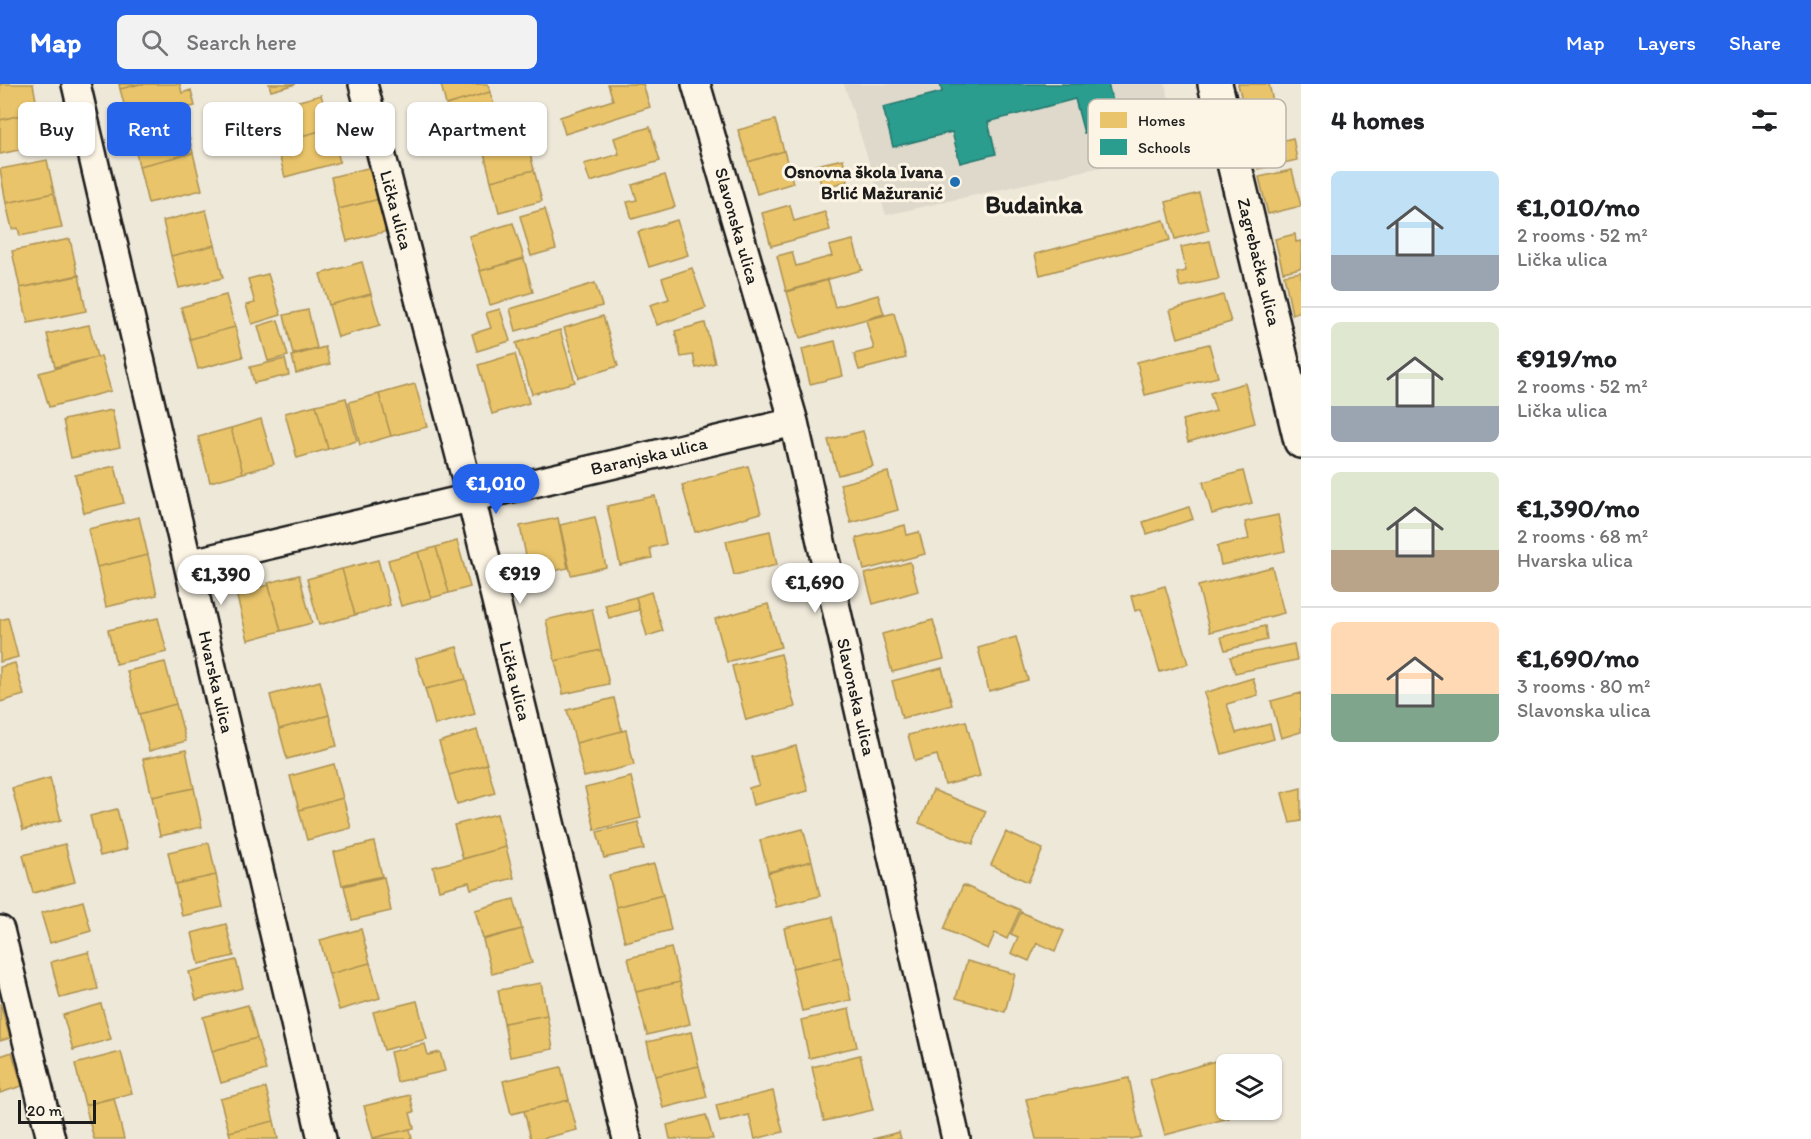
<!DOCTYPE html>
<meta charset="utf-8">
<style>
:root{--surface:#fff;--page:#f2f2f2;--text:#202124;--muted:#757577;--line:#e0e0e0;--accent:#2563eb}
body{margin:0;font-family:Itim,sans-serif;background:var(--page);color:var(--text);height:100vh;display:flex;flex-direction:column;font-size:22px;white-space:nowrap}
*{box-sizing:border-box;margin:0}
p{font-size:20px;color:var(--muted)}
.icon{flex:none;width:33px;height:33px;fill:none;stroke:currentColor;stroke-width:2;stroke-linecap:round;stroke-linejoin:round}
.map{position:relative;flex:1;overflow:hidden}
.panel{display:flex;flex-direction:column;background:var(--surface);width:510px}
.panel>*{flex:none}
.hud{position:absolute;left:18px;top:18px;width:570px;height:54px;display:flex;gap:12px}
.fabs{position:absolute;left:1216px;top:970px;display:grid;gap:12px}
.fabs a{display:grid;place-items:center;width:66px;height:66px;border-radius:9px;background:var(--surface);box-shadow:0 2px 4px #0004;font-size:30px}
.scale{position:absolute;left:18px;bottom:15px;width:78px;box-sizing:border-box;padding-left:6px;border:3px solid #1c1c1c;border-top:0;font-size:16px;line-height:21px;white-space:nowrap;color:#1c1c1c;-webkit-text-stroke:4px #fcf5e5;paint-order:stroke}
.price{position:absolute;translate:-50% -51px;padding:0 14px;border-radius:21px;background:#fff;color:#222;font-size:20px;line-height:39px;filter:drop-shadow(0 2px 3px #0008)}
.price::after{content:'';position:absolute;left:50%;top:36px;width:18px;height:14px;margin-left:-9px;background:inherit;clip-path:polygon(0 0,100% 0,50% 100%)}
.price.active{background:var(--accent);color:#fff}
ul{padding:0;list-style:none}
li{display:flex;align-items:center;gap:18px;height:150px;padding:0 30px}
li+li{border-top:2px solid var(--line)}
li span{display:grid;place-items:center;flex:none;width:168px;height:120px;border-radius:9px;color:#555}
li>.icon{margin-inline-start:auto}
span .icon{width:72px;height:72px;fill:#fffc;stroke-width:1}
li b{font-size:26px}
h2{display:flex;justify-content:space-between;align-items:center;height:72px;padding:0 30px;font-size:26px}
.chip{padding:0 21px;border-radius:9px;background:var(--surface);box-shadow:0 2px 4px #0004;font-size:21px;line-height:54px}
.chip.active{background:var(--accent);color:#fff}
header{display:flex;align-items:center;gap:36px;box-sizing:border-box;height:84px;padding:0 30px;background:var(--accent);color:#fff}
header strong{font-size:28px}
nav{display:flex;gap:33px;margin-inline-start:auto;font-size:21px}
.search{width:420px;height:54px;background:var(--page);display:flex;align-items:center;gap:15px;box-sizing:border-box;padding:0 21px;border-radius:9px;color:var(--muted);font-size:22px}
main{display:flex;flex:1;min-height:0}
.map>svg:first-child{display:block}
</style>
<header>
<strong>Map</strong>
<div class="search"><svg class="icon" aria-label="search" viewBox="0 0 24 24"><circle cx="10" cy="10" r="6"/><path d="M15 15l6 6"/></svg>Search here</div>
<nav><a>Map</a><a>Layers</a><a>Share</a></nav>
</header>
<main>
<div class="map">
<svg width="1301" height="1055" viewBox="0 0 1301 1055">
<rect width="100%" height="100%" fill="#eee8d9"/>
<filter id="ink" filterUnits="userSpaceOnUse"><feTurbulence type="fractalNoise" baseFrequency=".0167" numOctaves="2"/><feDisplacementMap in="SourceGraphic" scale="12" xChannelSelector="R" yChannelSelector="G"/><feConvolveMatrix kernelMatrix="1 2 1 2 8 2 1 2 1" color-interpolation-filters="sRGB"/></filter>
<g filter="url(#ink)">
<path fill="#ded9cb" d="M844 0H1165L1182 65 886 131Z"/>
<path fill="#e9c46a" stroke="#ac9253" stroke-width="1.5" d="M0 0H33L38 27 0 36Z
M119 0H140L120 5Z
M140 0H180L182 9 191 6 195 22 129 39 120 5Z
M269 0H296L271 7Z
M441 0H488L490 8 446 21Z
M608 0H643L650 23 565 50 560 33 613 16Z
M1238 0H1269L1276 31 1247 38Z
M490 8 499 37 455 50 446 21Z
M321 11 331 44 276 59 267 26Z
M38 27 46 60 0 70V36Z
M775 36 784 67 748 78 738 46Z
M185 37 193 69 139 82 132 50Z
M650 43 660 77 590 98 584 80 619 70 614 54Z
M331 44 340 78 285 93 276 59Z
M1264 45 1268 60 1293 54 1297 76 1258 85 1250 48Z
M526 53 534 86 491 97 483 65Z
M784 67 793 99 757 110 748 78Z
M193 69 202 106 148 119 139 82Z
M843 75 848 97 822 104 816 81Z
M47 76 54 109 6 119 0 85Z
M376 82 384 114 338 125 331 93Z
M534 86 542 117 499 128 491 97Z
M1292 86 1301 122 1268 130 1259 93Z
M665 91 675 123 632 135 627 118 637 116 632 101Z
M54 109 62 144 20 152 18 144 12 145 6 119Z
M1199 109 1209 146 1175 155 1166 118Z
M384 114 392 146 347 157 338 125Z
M790 121 794 137 825 128 830 146 771 162 762 129Z
M545 125 556 165 531 172 520 132Z
M206 126 215 161 171 172 163 137Z
M677 136 688 171 649 183 638 148Z
M1164 136 1170 156 1040 191 1035 170Z
M513 139 524 174 480 187 469 152Z
M1295 150 1296 158 1301 157V184L1283 188 1275 155Z
M70 155 78 192 20 204 12 167Z
M853 156 862 186 786 207 777 172 792 168 796 182 832 172 829 162Z
M1210 157 1219 195 1180 203 1177 189 1186 187 1181 163Z
M215 161 223 194 179 204 171 172Z
M524 175 533 208 490 221 480 187Z
M362 178 371 210 329 221 320 190Z
M692 184 706 224 657 241 650 221 669 215 662 194Z
M1301 188V227L1292 230 1284 191Z
M268 190 281 231 252 240 246 221 255 219 248 195Z
M79 191 86 227 28 239 20 204Z
M828 196 835 223 878 211 884 230 800 254 787 208Z
M595 199 602 222 516 247 510 225Z
M371 210 380 241 338 253 329 221Z
M226 211 235 243 190 255 181 223Z
M1223 211 1231 238 1178 254 1170 226Z
M500 225 510 257 477 267 472 250 491 244 486 229Z
M308 226 317 264 293 270 284 231Z
M894 229 906 274 859 286 854 270 874 265 866 236Z
M603 232 618 282 579 294 564 244Z
M278 236 288 272 268 277 258 242Z
M705 239 715 279 696 284 693 271 681 273 675 247Z
M89 241 97 273 55 283 47 250Z
M235 243 243 273 198 285 190 255Z
M560 246 575 298 532 310 516 259Z
M835 257 843 292 810 300 802 265Z
M1209 260 1218 293 1145 311 1137 278Z
M325 263 330 280 296 289 292 272Z
M515 270 529 319 492 330 478 281Z
M101 272 111 307 49 323 39 289Z
M285 275 289 291 254 299 250 283Z
M1245 299 1255 339 1188 358 1182 336 1216 327 1210 309Z
M415 300 427 343 391 352 379 310Z
M379 310 391 352 360 361 349 318Z
M346 314 357 357 328 365 316 321Z
M316 321 328 365 297 374 285 329Z
M112 326 120 363 71 374 63 336Z
M261 335 274 380 243 389 231 344Z
M231 344 243 389 210 398 198 353Z
M863 347 873 382 838 391 828 356Z
M115 382 124 419 84 429 75 391Z
M748 382 761 429 695 448 682 401Z
M1243 387 1252 419 1212 430 1203 398Z
M888 388 898 426 851 439 840 400Z
M655 412 666 460 650 464 652 474 620 481 607 422Z
M1189 423 1193 435 1147 450 1143 438Z
M1278 431 1285 467 1221 481 1217 462 1249 455 1245 438Z
M139 433 148 471 97 483 88 445Z
M595 433 606 483 571 491 560 441Z
M558 434 568 484 530 492 520 442Z
M905 441 907 451 919 448 925 470 864 486 856 454Z
M770 447 777 481 734 491 726 457Z
M457 457 470 503 449 509 436 463Z
M436 463 449 509 431 514 418 468Z
M418 468 431 514 401 522 388 476Z
M148 471 157 511 106 523 97 483Z
M378 476 390 521 355 531 342 485Z
M910 478 918 507 873 520 865 490Z
M1272 483 1284 529 1210 548 1198 502Z
M342 485 355 531 319 541 307 495Z
M299 491 312 539 281 547 268 499Z
M269 501 281 547 248 556 236 509Z
M1165 502 1188 580 1160 588 1141 525 1135 527 1131 512Z
M651 508 663 547 647 552 636 513Z
M636 513 639 526 609 534 605 521Z
M768 520 781 563 727 578 715 535Z
M592 525 601 566 555 577 546 536Z
M8 534 18 573 0 578V536Z
M158 534 167 568 116 580 108 546Z
M933 536 944 575 892 588 882 550Z
M1265 542 1267 556 1225 566 1221 553Z
M1016 553 1028 596 989 607 978 564Z
M1294 560 1297 576 1235 589 1230 573Z
M457 563 466 595 425 605 416 574Z
M601 566 609 600 563 610 555 577Z
M781 570 795 623 746 636 732 582Z
M165 578 176 620 139 630 127 587Z
M15 579 24 611 0 618V583Z
M942 584 952 621 902 634 892 597Z
M1253 594 1258 611 1227 620 1236 649 1270 640 1274 655 1222 670 1204 609Z
M466 595 475 630 435 641 425 605Z
M320 597 329 631 279 645 270 611Z
M1301 609V648L1281 654 1271 617Z
M614 614 622 647 576 659 567 626Z
M176 620 186 657 149 667 139 630Z
M329 631 337 662 287 675 279 645Z
M966 637 980 692 945 701 937 671 915 677 908 651Z
M477 646 487 680 449 691 439 658Z
M626 646 634 681 584 693 576 659Z
M796 662 808 707 753 721 749 704 759 701 752 673Z
M186 666 194 704 152 713 143 675Z
M334 680 343 714 299 726 290 692Z
M487 680 495 709 457 720 449 691Z
M631 693 641 734 595 746 585 704Z
M50 694 61 736 23 746 12 704Z
M194 704 202 743 160 752 152 713Z
M1301 704V737L1290 739 1282 709Z
M933 706 986 727 973 760 919 739Z
M343 714 351 744 307 756 299 726Z
M117 725 127 765 100 772 90 732Z
M497 730 506 763 463 775 454 741Z
M638 738 644 765 604 774 597 748Z
M803 745 812 777 768 788 760 756Z
M1006 748 1043 765 1028 798 991 781Z
M374 758 382 792 342 801 334 768Z
M209 759 216 791 175 800 168 768Z
M65 760 75 798 33 809 23 771Z
M506 763 514 794 471 805 469 798 439 806 433 783Z
M812 777 820 812 776 823 768 789Z
M654 780 663 811 616 823 609 791Z
M216 791 223 823 182 832 175 800Z
M384 793 391 827 352 836 344 802Z
M963 801 1020 826 1007 855 995 849 988 865 944 845Z
M663 811 671 846 625 858 616 823Z
M514 815 522 845 483 855 475 826Z
M83 817 91 847 50 859 41 829Z
M1021 828 1064 847 1055 867 1037 859 1029 877 1011 869 1018 853 1011 850Z
M832 833 841 873 793 884 784 844Z
M226 840 234 872 199 880 192 849Z
M361 845 370 879 329 890 320 856Z
M522 845 532 879 492 890 483 856Z
M671 864 680 898 636 908 628 874Z
M89 868 98 905 60 914 51 878Z
M841 873 851 916 802 927 792 884Z
M236 876 243 904 196 916 189 888Z
M967 877 1015 890 1005 928 956 914Z
M370 879 380 914 339 926 329 890Z
M680 898 690 940 647 951 636 908Z
M541 899 547 931 504 939 498 906Z
M417 917 427 955 384 966 373 928Z
M0 919 10 954 0 957Z
M101 920 111 955 73 966 63 931Z
M248 921 257 954 212 967 203 933Z
M849 925 857 963 809 974 801 936Z
M547 931 553 965 510 973 504 939Z
M691 948 699 982 655 992 647 958Z
M257 954 266 986 221 999 212 967Z
M425 960 428 971 440 968 445 987 397 998 390 968Z
M12 968 22 1002 0 1009V972Z
M121 968 132 1009 85 1021 75 980Z
M860 971 873 1026 824 1037 812 983Z
M1215 977 1229 1034 1165 1051 1150 996Z
M699 982 707 1013 663 1024 655 992Z
M561 983 569 1016 511 1030 503 997Z
M1129 994 1141 1053 1131 1055H1036L1026 1015Z
M266 1004 274 1037 229 1048 220 1015Z
M773 1007 783 1048 755 1055 749 1031 720 1038 716 1021Z
M410 1011 414 1028 410 1029 414 1044 373 1054 364 1022Z
M114 1014 124 1055H94L85 1021Z
M569 1016 577 1046 541 1055H531L524 1027Z
M706 1031 713 1055H670L667 1041Z
M274 1037 278 1055H231L229 1048Z
M410 1045 412 1055H373V1054Z
M899 1048 901 1055H873Z"/>
<path fill="#2a9d8f" stroke="#26766c" stroke-width="1.5" d="M940 0H1108L1119 40 1084 49 1075 15 988 38 996 70 960 79 952 48 893 63 883 23 942 8Z"/>
<g fill="none" stroke-linecap="round" stroke-linejoin="round">
<g stroke="#1c1c1c" stroke-width="32">
<path id="minor" d="M76 0 322 1055
M363 0 471 414 627 1055
M696 0 794 338 956 1055
M188 480 794 338
M0 846 51 1055"/>
</g>
<g stroke="#1c1c1c" stroke-width="38">
<path id="secondary" d="M1215 0 1301 357"/>
</g>
<use href="#minor" stroke="#fcf5e5" stroke-width="27"/>
<use href="#secondary" stroke="#fcf5e5" stroke-width="33"/>
</g>
</g>
<circle fill="#1f6fb2" stroke="#fcf5e5" stroke-width="2" cx="955" cy="98" r="6"/>
<g text-anchor="middle" dominant-baseline="central" stroke-width="6" stroke-linejoin="round" paint-order="stroke">
<g font-size="18" font-weight="bold" fill="#1c1c1c" stroke="#fcf5e5" text-anchor="end">
<text x="943" y="88">Osnovna škola Ivana<tspan x="943" dy="21">Brlić Mažuranić</tspan></text>
</g>
<g font-size="18" fill="#1c1c1c" stroke="#fcf5e5">
<text transform="translate(396 126) rotate(75)">Lička ulica</text>
<text transform="translate(737 142) rotate(74)">Slavonska ulica</text>
<text transform="translate(1259 178) rotate(76)">Zagrebačka ulica</text>
<text transform="translate(649 372) rotate(-13)">Baranjska ulica</text>
<text transform="translate(515 597) rotate(76)">Lička ulica</text>
<text transform="translate(216 598) rotate(77)">Hvarska ulica</text>
<text transform="translate(856 613) rotate(77)">Slavonska ulica</text>
</g>
<g font-size="24" font-weight="bold" fill="#1c1c1c" stroke="#fcf5e5">
<text x="1034" y="120">Budainka</text>
</g>
</g>
<rect x="1088" y="15" width="198" height="69" rx="9" fill="#fcf5e5" stroke="#b9b4a9" stroke-width="1.5"/>
<rect x="1100" y="28" width="27" height="16" fill="#e9c46a"/>
<rect x="1100" y="55" width="27" height="16" fill="#2a9d8f"/>
<g font-size="16" fill="#1c1c1c">
<text x="1138" y="42">Homes</text>
<text x="1138" y="69">Schools</text>
</g>
</svg>
<div class="fabs">
<a><svg class="icon" aria-label="layers" viewBox="0 0 24 24"><path d="M12 4l9 5-9 5-9-5zM3 14l9 5 9-5"/></svg></a>
</div>
<div class="scale">20 m</div>
<b class="price active" style="left:496px;top:431px">€1,010</b>
<b class="price" style="left:520px;top:521px">€919</b>
<b class="price" style="left:221px;top:522px">€1,390</b>
<b class="price" style="left:815px;top:530px">€1,690</b>
<div class="hud">
<a class="chip">Buy</a>
<a class="chip active">Rent</a>
<a class="chip">Filters</a>
<a class="chip">New</a>
<a class="chip">Apartment</a>
</div>
</div>
<section class="panel">
<h2>4 homes<svg class="icon" aria-label="filters" viewBox="0 0 24 24"><path d="M4 7h16M4 17h16"/><circle cx="9" cy="7" r="2"/><circle cx="15" cy="17" r="2"/></svg></h2>
<ul>
<li><span style="background:linear-gradient(#bfe0f5 70%,#9aa5b1 0)"><svg class="icon" aria-label="home" viewBox="0 0 24 24"><path d="M3 11l9-7 9 7M6 9v11h12V9"/></svg></span><div><b>€1,010/mo</b><p>2 rooms · 52 m²</p><p>Lička ulica</p></div></li>
<li><span style="background:linear-gradient(#dfe7d0 70%,#9aa5b1 0)"><svg class="icon" aria-label="home" viewBox="0 0 24 24"><path d="M3 11l9-7 9 7M6 9v11h12V9"/></svg></span><div><b>€919/mo</b><p>2 rooms · 52 m²</p><p>Lička ulica</p></div></li>
<li><span style="background:linear-gradient(#dfe7d0 65%,#b9a48a 0)"><svg class="icon" aria-label="home" viewBox="0 0 24 24"><path d="M3 11l9-7 9 7M6 9v11h12V9"/></svg></span><div><b>€1,390/mo</b><p>2 rooms · 68 m²</p><p>Hvarska ulica</p></div></li>
<li><span style="background:linear-gradient(#ffd9b3 60%,#7fa58c 0)"><svg class="icon" aria-label="home" viewBox="0 0 24 24"><path d="M3 11l9-7 9 7M6 9v11h12V9"/></svg></span><div><b>€1,690/mo</b><p>3 rooms · 80 m²</p><p>Slavonska ulica</p></div></li>
</ul>
</section>
</main>
